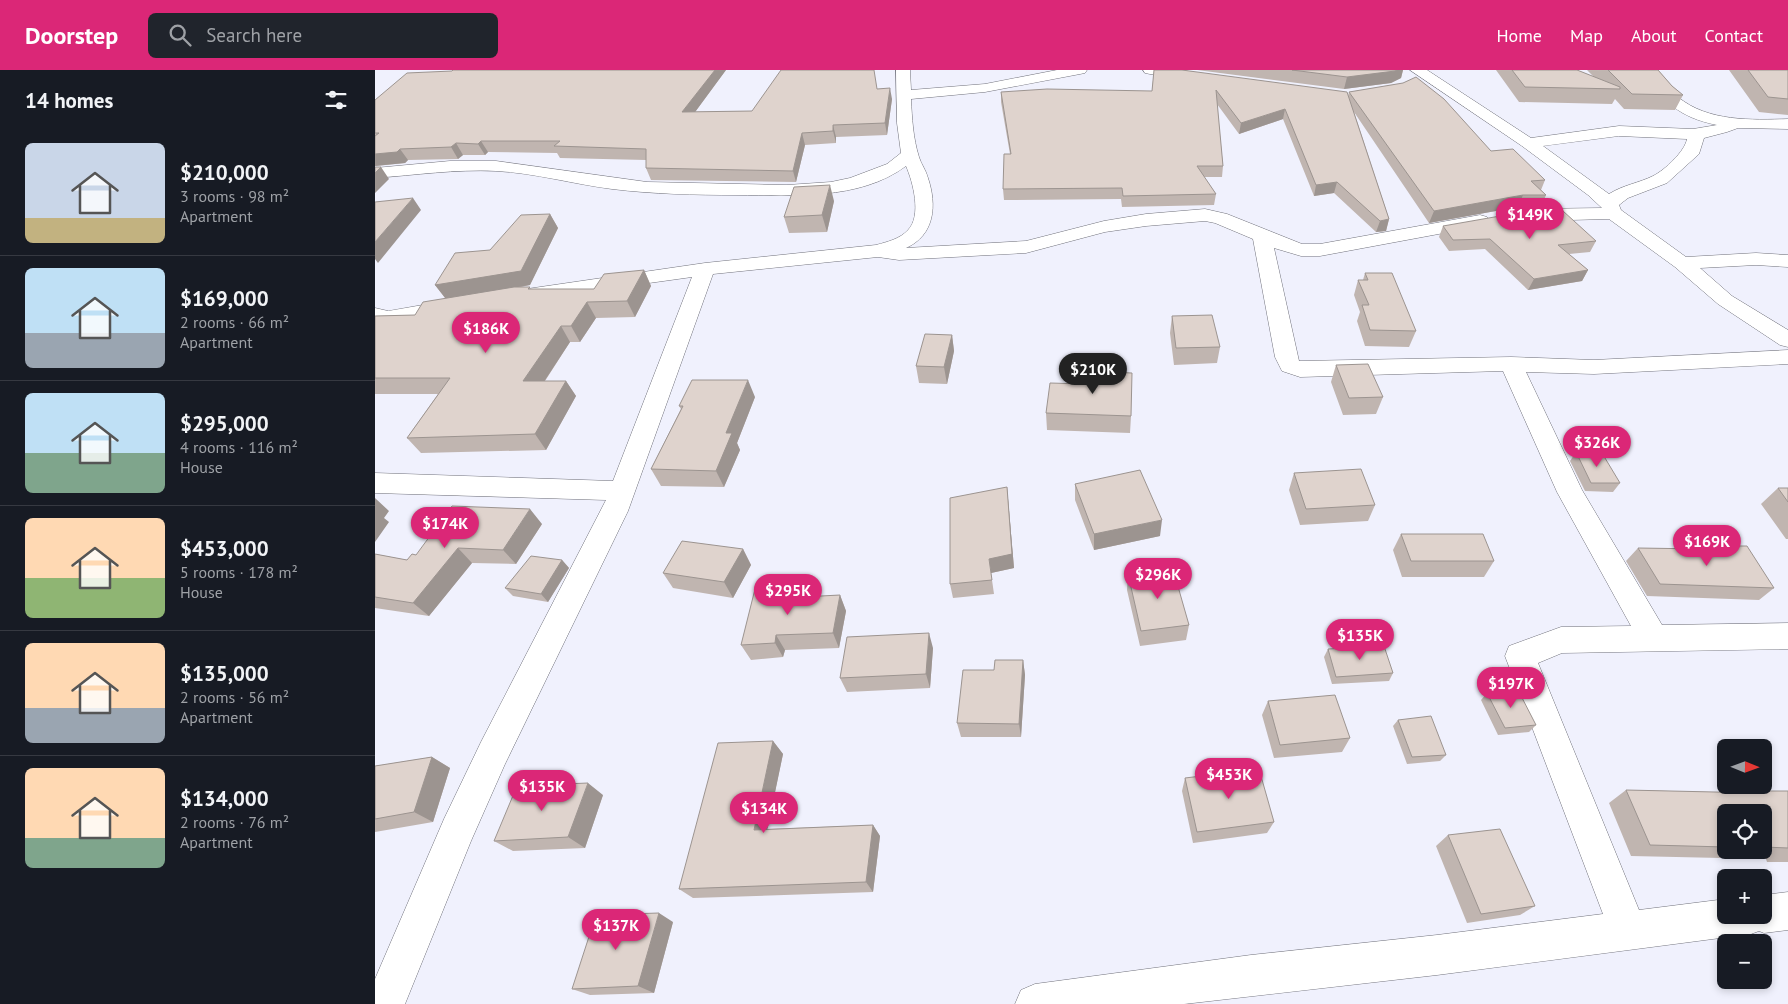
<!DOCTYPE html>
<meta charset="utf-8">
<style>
:root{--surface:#171b24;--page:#20242c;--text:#f1f3f6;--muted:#9ea1a6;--line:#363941;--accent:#db2777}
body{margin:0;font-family:"PT Sans",sans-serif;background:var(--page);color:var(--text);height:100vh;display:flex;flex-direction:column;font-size:19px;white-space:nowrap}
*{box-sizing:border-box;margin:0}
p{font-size:16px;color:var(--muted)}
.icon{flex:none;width:28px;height:28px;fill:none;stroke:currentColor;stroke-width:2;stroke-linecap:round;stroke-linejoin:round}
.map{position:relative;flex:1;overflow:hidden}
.panel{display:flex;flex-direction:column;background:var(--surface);width:375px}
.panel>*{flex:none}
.needle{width:32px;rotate:91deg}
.tools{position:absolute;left:1342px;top:669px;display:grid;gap:10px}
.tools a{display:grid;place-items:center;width:55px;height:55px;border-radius:8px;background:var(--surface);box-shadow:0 2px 8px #0003;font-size:25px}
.price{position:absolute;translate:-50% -42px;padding:0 11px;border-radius:18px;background:var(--accent);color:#fff;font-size:16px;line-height:32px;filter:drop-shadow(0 1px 2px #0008)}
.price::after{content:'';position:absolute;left:50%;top:30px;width:15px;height:11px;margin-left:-8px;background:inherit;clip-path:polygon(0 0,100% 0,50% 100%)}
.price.active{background:#222;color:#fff}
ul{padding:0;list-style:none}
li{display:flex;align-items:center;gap:15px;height:125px;padding:0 25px}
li+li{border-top:1px solid var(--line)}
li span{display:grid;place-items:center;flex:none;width:140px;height:100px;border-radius:8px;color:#555}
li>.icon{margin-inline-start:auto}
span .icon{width:60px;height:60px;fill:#fffc;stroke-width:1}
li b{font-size:21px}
h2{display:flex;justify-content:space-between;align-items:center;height:60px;padding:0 25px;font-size:21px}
header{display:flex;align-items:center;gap:30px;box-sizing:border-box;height:70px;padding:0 25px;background:var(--accent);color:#fff}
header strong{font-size:24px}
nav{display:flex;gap:28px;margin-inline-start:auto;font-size:18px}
.search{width:350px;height:45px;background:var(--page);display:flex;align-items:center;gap:12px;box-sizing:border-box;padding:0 18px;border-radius:8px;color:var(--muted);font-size:19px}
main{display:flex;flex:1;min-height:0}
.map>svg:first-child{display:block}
</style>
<header>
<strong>Doorstep</strong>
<div class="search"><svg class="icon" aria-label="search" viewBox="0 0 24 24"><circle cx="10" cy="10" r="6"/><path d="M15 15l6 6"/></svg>Search here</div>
<nav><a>Home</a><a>Map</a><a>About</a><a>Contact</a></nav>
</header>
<main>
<section class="panel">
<h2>14 homes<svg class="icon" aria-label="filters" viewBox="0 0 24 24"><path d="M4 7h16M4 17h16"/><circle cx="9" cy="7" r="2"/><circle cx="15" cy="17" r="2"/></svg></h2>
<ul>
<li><span style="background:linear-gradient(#c9d6e8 75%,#c2b280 0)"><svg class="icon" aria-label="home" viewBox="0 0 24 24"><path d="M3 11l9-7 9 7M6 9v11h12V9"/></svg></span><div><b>$210,000</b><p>3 rooms · 98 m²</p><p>Apartment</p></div></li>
<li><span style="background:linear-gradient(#bfe0f5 65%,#9aa5b1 0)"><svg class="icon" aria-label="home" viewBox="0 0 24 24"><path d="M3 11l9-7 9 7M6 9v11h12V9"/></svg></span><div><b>$169,000</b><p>2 rooms · 66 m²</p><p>Apartment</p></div></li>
<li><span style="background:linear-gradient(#bfe0f5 60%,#7fa58c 0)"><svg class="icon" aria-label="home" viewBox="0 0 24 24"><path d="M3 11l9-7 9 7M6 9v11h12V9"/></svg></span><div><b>$295,000</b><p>4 rooms · 116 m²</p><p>House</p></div></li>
<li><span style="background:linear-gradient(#ffd9b3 60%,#8fb573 0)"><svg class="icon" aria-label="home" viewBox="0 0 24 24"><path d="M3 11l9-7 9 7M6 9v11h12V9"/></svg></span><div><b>$453,000</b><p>5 rooms · 178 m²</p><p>House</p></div></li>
<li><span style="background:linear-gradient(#ffd9b3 65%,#9aa5b1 0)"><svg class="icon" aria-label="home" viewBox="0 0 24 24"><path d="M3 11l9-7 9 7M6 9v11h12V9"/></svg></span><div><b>$135,000</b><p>2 rooms · 56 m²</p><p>Apartment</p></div></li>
<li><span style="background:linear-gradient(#ffd9b3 70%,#7fa58c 0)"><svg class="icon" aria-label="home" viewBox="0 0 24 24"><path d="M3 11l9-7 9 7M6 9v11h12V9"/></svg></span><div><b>$134,000</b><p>2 rooms · 76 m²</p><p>Apartment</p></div></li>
</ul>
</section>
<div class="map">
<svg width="1413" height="934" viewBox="0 0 1413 934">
<rect width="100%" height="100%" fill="#f0f1fd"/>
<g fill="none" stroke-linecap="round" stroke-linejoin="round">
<g stroke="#70717b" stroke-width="1">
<path id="minor" d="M521 0H535L536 20 610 14 682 0H712L710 3 705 4 610 22 536 29C537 48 538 68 544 87 546 94 551 100 553 108 562 135 560 165 531 178L651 171 729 151 771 144 830 139 852 144 927 174H945L1105 145 1112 147 1114 151 1112 155 945 186H926L899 178 924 291 1136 287 1219 290 1413 280V294L1219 304 1151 302 1207 420 1287 555 1413 553V579L1187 583 1163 593 1264 840 1351 829V845H1389V825L1413 822V860L1389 863 1384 861 1376 864 1062 905 809 934H640L646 920 660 914 876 885 1062 865 1228 844 1130 586 1134 576 1186 557 1256 556 1182 422 1128 301 925 307 907 301 900 287 878 169 840 153 830 151 771 156 730 162 651 183 524 190 503 187 338 204 253 441 130 694 96 771 30 934H0V909L69 749 106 672 231 430 0 423V403L238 411 317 207 145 231 138 229 135 225 138 221 330 193 501 175C512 172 525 169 533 160 547 146 538 112 531 96 484 131 417 125 362 125 320 125 278 124 237 119 198 114 160 103 121 101 81 99 40 105 0 108V98L75 91H121L272 112 412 115 456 112 475 108 512 94 526 83 522 53Z
M768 0H805L822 3 824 6 822 9 817 10 775 4 770 3Z
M1035 0H1052L1156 68 1244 56 1318 59 1342 55C1303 47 1289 32 1267 0H1281C1288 10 1294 20 1303 27 1333 52 1377 50 1413 49V59L1363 58 1352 62 1329 68 1324 84 1292 113 1253 128 1244 135 1246 140 1311 187 1381 183 1413 185V197L1381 195 1325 198 1357 226 1413 260V277L1405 275 1343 234 1300 197 1234 149 1155 151 1148 149 1146 145 1148 141 1155 139 1227 138 1213 125 1147 76ZM1244 66 1312 69C1310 81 1290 100 1278 106 1264 113 1248 115 1234 124L1168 76Z
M77 230 84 232 87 236 84 240 13 253 0 250V238L13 241Z"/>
</g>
<use href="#minor" fill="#fff" fill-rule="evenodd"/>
</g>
<path fill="#c0b5b0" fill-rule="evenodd" d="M351 0 320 42 377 41 502 19 517 29 512 65 461 67V73L430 75 421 112 276 110 271 98V90L185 88 182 83 113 82 110 85H88L83 89 33 90 30 93 0 96V30Z
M779 0 973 26 974 22 1116 81 1170 110 1166 120 1171 125 1166 137H1143L1054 153 979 42 1014 149 1011 161 1001 162 959 123 939 126 908 49 864 64 842 34 848 96 847 107H829L841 124 839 135 747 137 746 129 629 130 628 119 635 84 626 32V22L777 21Z
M822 0H1028L1026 8 1016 13 969 19Z
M1121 0H1202L1219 7 1212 0H1283L1297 16 1308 25 1300 40 1249 39 1240 29 1237 34 1144 32Z
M1354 0H1413V45L1384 42Z
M459 131 452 162 414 163 409 147Z
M175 144 183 158 155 215 146 217 156 219H219L269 200 276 216 260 247 221 248 205 272H195L170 311H191L201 326 171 380 46 383 32 368 63 324H0V246L40 245 70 228 60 215Z
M1068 156 1221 171 1215 182 1194 184 1213 200 1207 211 1153 220 1110 179 1074 181 1064 167Z
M990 203 1041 261 1034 277 990 276 982 251 985 242 979 225 983 210H988Z
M797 246 845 277 842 293 799 295 795 263Z
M577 265 579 281 572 314 544 313 541 296Z
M961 295 1008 327 1001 344 968 345 956 312Z
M710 314 756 346 755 363 672 360 671 343Z
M380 327 362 373 365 380 349 417 286 416 276 399 306 339 304 336Z
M1201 382 1245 413 1238 422 1210 421 1195 391Z
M919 403 1000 435 993 451 925 455 914 420Z
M700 414 785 466 719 480 700 430Z
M632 417 639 498 616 503 619 524 578 528 575 514Z
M1403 418H1413V469H1411L1386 434Z
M167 454 141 494 97 493 54 546 0 538V484L32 490 41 485Z
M1026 464 1119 491 1109 507H1027L1018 480Z
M1326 476 1399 518 1384 530 1272 526 1251 491 1263 478 1323 479Z
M368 479 376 495 358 528 298 518 288 503Z
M187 490 194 498 173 532 138 526 130 518Z
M753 504 814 555 811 570 765 576 752 520Z
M465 525 471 541 464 578 410 580 408 587 376 590 366 575 416 528Z
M558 578 555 618 472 622 465 608Z
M953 579 1018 603 1014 611 957 614 949 587Z
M648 590 650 605 646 667H586L582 653Z
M1112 623 1161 655 1154 662 1123 665 1106 630Z
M893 631 975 668 967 682 899 688 887 645Z
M1023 650 1071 685 1065 691 1032 694 1018 656Z
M398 671 408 684 392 759 498 755 505 766 498 822 318 828 304 819Z
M57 687 75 698 58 752 0 762V696Z
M810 708 899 752 892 763 818 773 807 721Z
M1251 720 1380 723 1383 721H1413V792H1392L1391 789 1256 786 1234 733ZM1351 742H1389V780H1351Z
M228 725 210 778 138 781 119 771Z
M1073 765 1160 836 1145 845 1092 853 1061 776Z
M298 852 279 923 215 925 197 919Z"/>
<path fill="#9c9490" d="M340 0H351L312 53 307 42Z
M1022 0H1028L1026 8 1016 13 969 19 972 7Z
M515 18 517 29 512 65 510 53Z
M910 39 908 49 864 64 866 53Z
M458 55 461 67V73L458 61Z
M427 63 430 75 421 112 418 101Z
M106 71 113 82 110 85 103 74Z
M81 73 88 85 83 89 76 77Z
M25 79 33 90 30 93 0 96V84Z
M6 97 14 109 0 123V103Z
M962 112 959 123 939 126 941 115Z
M455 115 459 131 452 162 447 145Z
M1148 125 1143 137 1054 153 1059 141Z
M38 128 46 140 3 193 0 189V172Z
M175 144 183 158 155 215 71 229 60 215Z
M1014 149 1011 161 1001 162 1005 151Z
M269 200 276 216 260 247 252 231Z
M1213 200 1207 211 1153 220 1159 209Z
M212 232 221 248 205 272 196 256Z
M186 256 195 272 159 327 148 311Z
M577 265 579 281 572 314 569 297Z
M373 310 380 327 362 373 365 380 349 417 341 401 351 363Z
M191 311 201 326 171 380 160 364Z
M632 417 639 498 616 503 614 489Z
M0 428 14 441 9 448 14 452 0 472Z
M155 439 167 454 141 494 128 480Z
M787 450 785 466 719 480V464Z
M83 478 97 493 54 546 38 533Z
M368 479 376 495 358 528 349 512Z
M187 490 194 498 173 532 166 524Z
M411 517 418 532 408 528Z
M465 525 471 541 464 578 458 563Z
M554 563 558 578 555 618 551 604Z
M401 565 410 580 408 587 400 573Z
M648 590 650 605 646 667 644 654Z
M398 671 408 684 390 771 379 760Z
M57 687 75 698 58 752 39 742Z
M213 713 228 725 210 778 193 767Z
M498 755 505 766 498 822 491 812Z
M284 843 298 852 279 923 263 916Z"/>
<path fill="#dfd3cd" stroke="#9c9490" d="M78 0H340L307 42 377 41 406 0H499L502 19 515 18 510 53 458 55V61L427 63 418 101 271 98V79L179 76 185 71H106L103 74 81 73 76 77 25 79 22 82 0 84V66L4 63H0V30L32 3 77 1Z
M779 0H807L972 22 1014 149 1005 151 962 112 941 115 910 39 866 53 841 20 848 96H822L841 124 748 126 747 118 628 119 629 84H636L626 22 672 19 777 21Z
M917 0H1022L1020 1 972 7Z
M1137 0H1202L1245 17V19L1150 17Z
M1233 0H1283L1297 16 1308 25 1257 24Z
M1373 0H1413V29L1393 27Z
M1041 7 1069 29 1116 81 1138 79 1170 110 1156 111 1171 125H1148L1059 141 974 22 1028 13Z
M0 97H6L0 103Z
M455 115 447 145 409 147 419 117Z
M38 128 0 172V132Z
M1188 141 1221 171 1183 175 1213 200 1159 209 1115 169 1078 170 1068 156 1148 142Z
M175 144 146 201 60 215 80 183 115 180 146 145Z
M269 200 252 231 212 232 196 256H186L148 311H191L160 364 32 368 75 308H0V246L40 245 48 232 139 217H155L153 219H219L229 204Z
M990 203H1017L1041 261 995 260 987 235H994L983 210H993Z
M837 245 845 277 801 278 797 246Z
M550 264 577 265 569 297 541 296Z
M993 294 1008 327 974 328 961 295Z
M711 301 757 303 756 346 671 343 675 313 710 314Z
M317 310H373L351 363H357L341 401 276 399 308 336H304Z
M1201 382 1227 383 1245 413H1216Z
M986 399 1000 435 931 439 919 403Z
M765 400 787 450 719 464 700 414Z
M632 417 637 484 614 489 617 510 575 514V428Z
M1403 418H1413V432Z
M77 436 155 439 128 480 83 478 38 533 0 527V484L32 490 37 484 41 485Z
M1026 464H1108L1119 491H1036Z
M307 471 368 479 349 512 288 503Z
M1326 476H1372L1399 518 1285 514 1263 478 1328 479Z
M156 486 187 490 166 524 130 518Z
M798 499 814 555 766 561 753 504Z
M411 517 408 528 465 525 458 563 401 565 400 573 366 575 380 519Z
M554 563 551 604 465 608 472 567Z
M1009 576 1018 603 961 607 953 579Z
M620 590H648L644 654 582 653 588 600H619Z
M1143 620 1161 655 1130 658 1112 623Z
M960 625 975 668 905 675 893 631Z
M1056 646 1071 685 1037 687 1023 650Z
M398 671 379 760 498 755 491 812 304 819 343 673Z
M57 687 39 742 0 749V696Z
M884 699 899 752 822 762 810 708Z
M213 713 193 767 119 771 142 716Z
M1251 720 1384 723 1383 721H1413V778L1389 777V742H1351V777L1275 775Z
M1125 759 1160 836 1106 844 1073 765Z
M284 843 263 916 197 919 221 845Z"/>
</svg>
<div class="tools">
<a><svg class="needle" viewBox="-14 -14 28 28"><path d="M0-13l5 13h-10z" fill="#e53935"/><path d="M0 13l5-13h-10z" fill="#9ea1a6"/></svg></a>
<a><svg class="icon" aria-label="locate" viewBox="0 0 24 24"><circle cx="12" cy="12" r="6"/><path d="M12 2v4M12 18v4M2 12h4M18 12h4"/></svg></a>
<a>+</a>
<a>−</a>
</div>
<b class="price" style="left:1155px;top:170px">$149K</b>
<b class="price" style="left:111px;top:284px">$186K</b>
<b class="price active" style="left:718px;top:325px">$210K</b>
<b class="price" style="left:1222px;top:398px">$326K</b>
<b class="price" style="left:70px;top:479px">$174K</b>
<b class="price" style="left:1332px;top:497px">$169K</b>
<b class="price" style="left:783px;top:530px">$296K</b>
<b class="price" style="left:413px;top:546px">$295K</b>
<b class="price" style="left:985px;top:591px">$135K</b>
<b class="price" style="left:1136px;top:639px">$197K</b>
<b class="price" style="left:854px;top:730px">$453K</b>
<b class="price" style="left:167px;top:742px">$135K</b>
<b class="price" style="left:389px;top:764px">$134K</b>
<b class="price" style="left:241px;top:881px">$137K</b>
</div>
</main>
